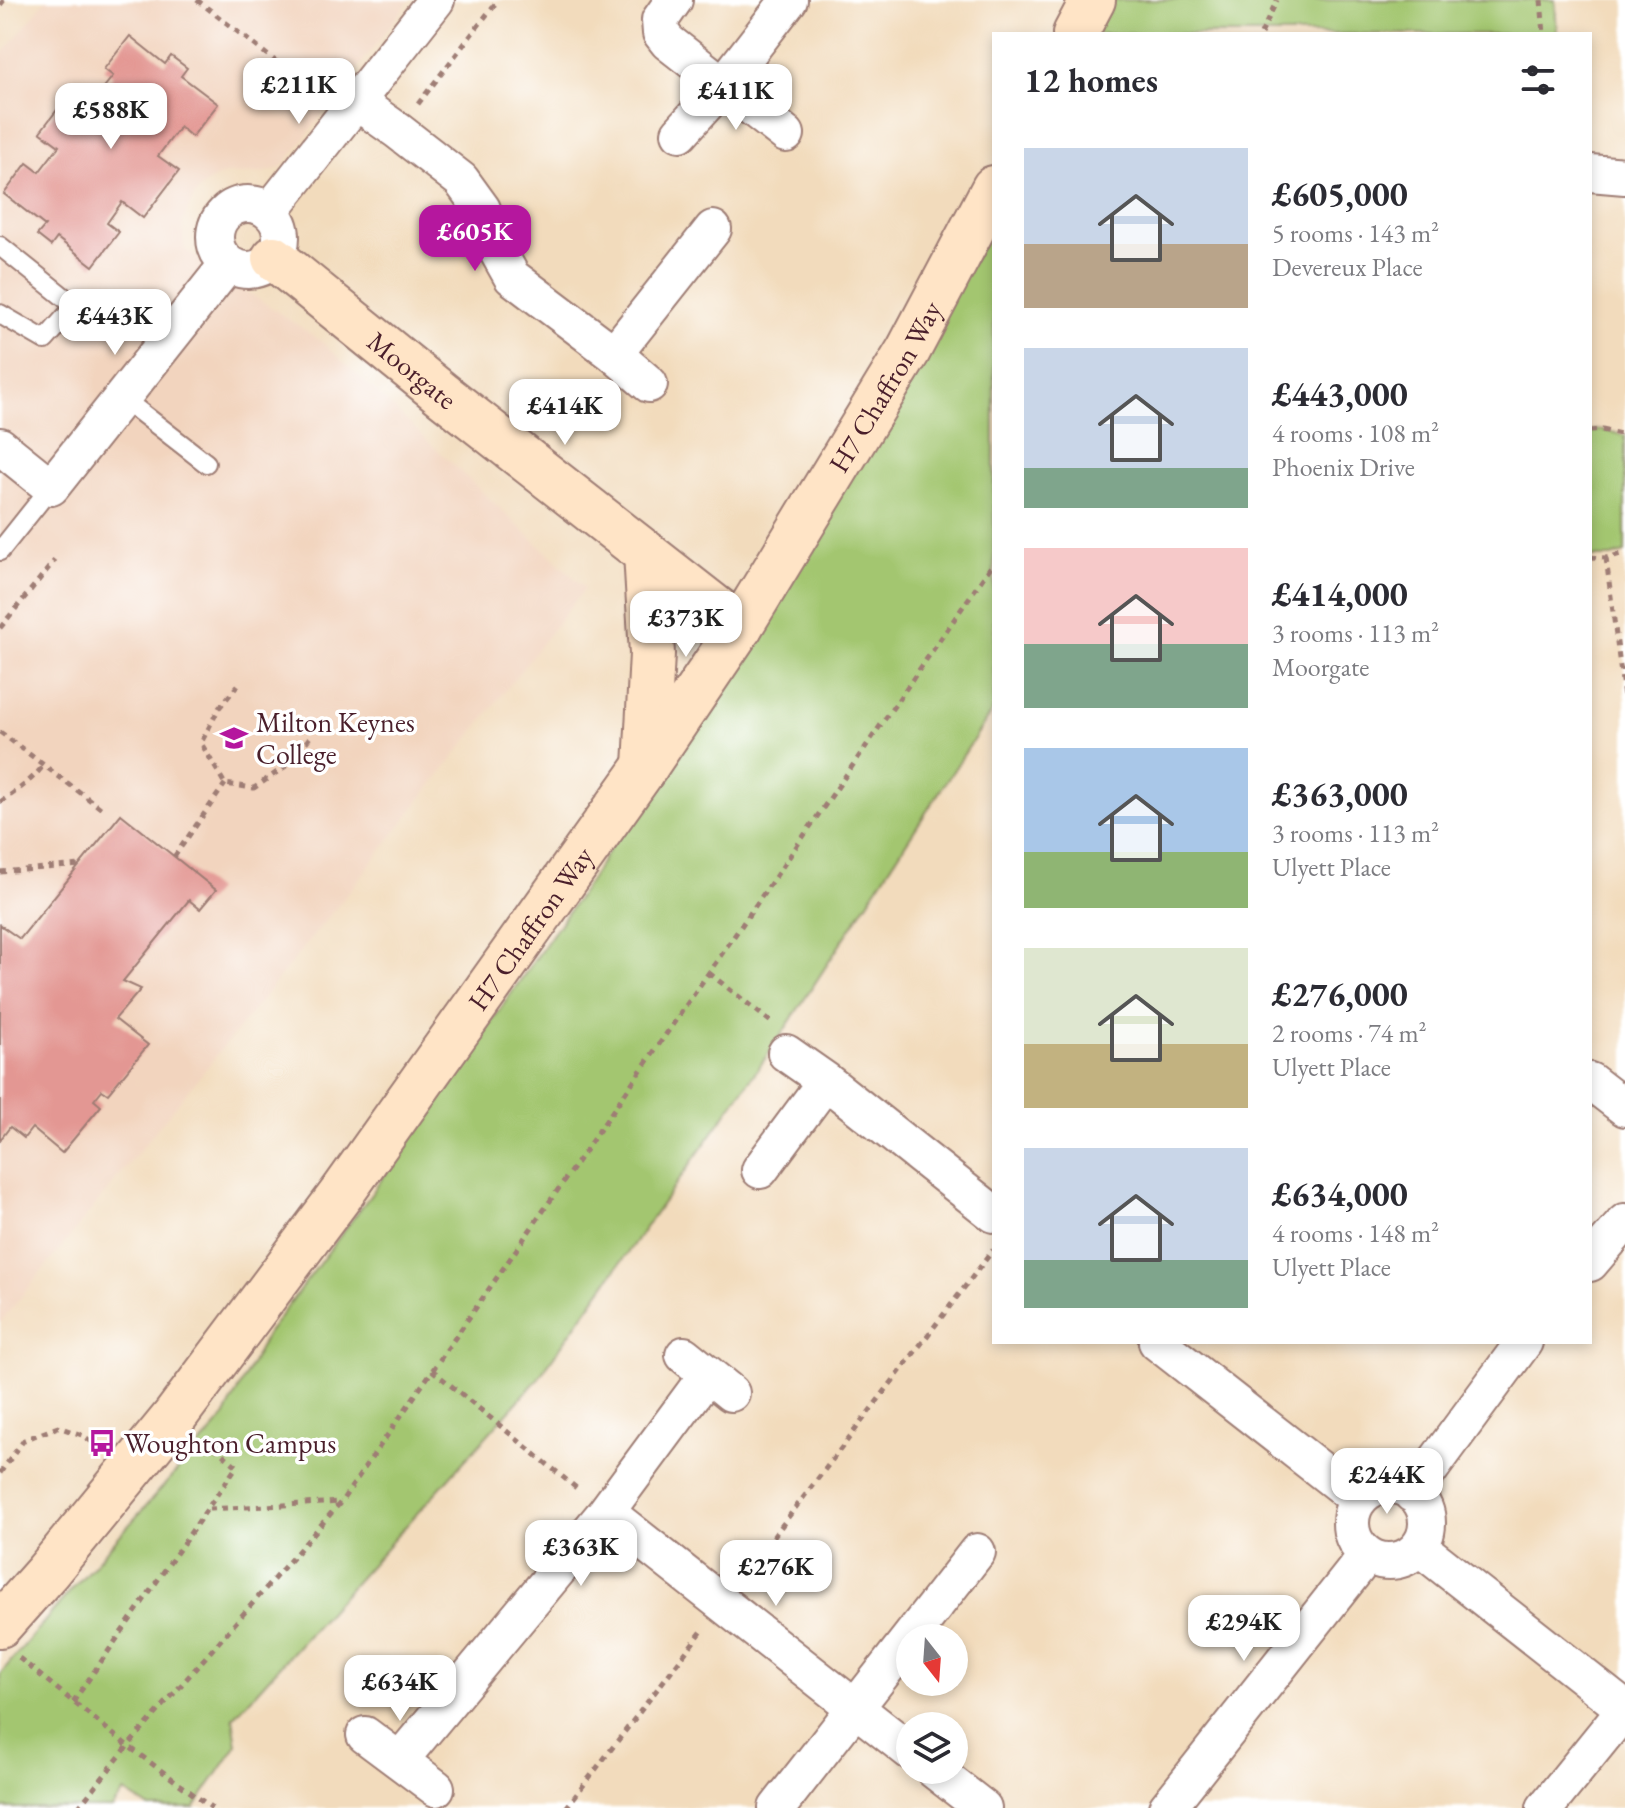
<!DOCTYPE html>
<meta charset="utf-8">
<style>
:root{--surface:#fff;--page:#f2f2f3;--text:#2b2b33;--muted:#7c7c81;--accent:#b5179e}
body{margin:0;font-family:"EB Garamond",serif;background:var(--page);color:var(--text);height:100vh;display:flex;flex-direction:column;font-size:30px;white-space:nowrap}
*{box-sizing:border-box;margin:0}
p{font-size:26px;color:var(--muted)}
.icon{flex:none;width:44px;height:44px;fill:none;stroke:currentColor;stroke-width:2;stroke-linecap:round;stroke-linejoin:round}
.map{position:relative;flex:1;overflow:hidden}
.drawer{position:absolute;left:992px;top:32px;width:600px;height:1312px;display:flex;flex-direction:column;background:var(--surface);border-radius:0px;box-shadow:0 4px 12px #0003}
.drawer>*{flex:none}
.needle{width:52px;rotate:163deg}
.controls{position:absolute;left:896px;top:1624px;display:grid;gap:16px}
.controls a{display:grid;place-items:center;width:72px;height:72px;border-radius:50%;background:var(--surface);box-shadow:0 4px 12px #0003;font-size:40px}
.price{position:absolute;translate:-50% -68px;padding:0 18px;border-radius:16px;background:#fff;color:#222;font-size:26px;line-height:52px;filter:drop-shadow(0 2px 4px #0008)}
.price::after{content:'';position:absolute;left:50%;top:48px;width:24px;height:18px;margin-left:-12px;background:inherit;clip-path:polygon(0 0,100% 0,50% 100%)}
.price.on{background:var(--accent);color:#fff}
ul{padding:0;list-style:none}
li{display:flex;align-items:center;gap:24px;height:200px;padding:0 32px}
li span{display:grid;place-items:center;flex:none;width:224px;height:160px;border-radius:0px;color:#555}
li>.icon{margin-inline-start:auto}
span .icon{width:96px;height:96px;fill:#fffc;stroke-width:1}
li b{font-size:34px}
h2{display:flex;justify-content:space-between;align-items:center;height:96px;padding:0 32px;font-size:34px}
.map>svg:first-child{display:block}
</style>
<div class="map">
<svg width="1625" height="1808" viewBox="0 0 1625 1808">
<rect width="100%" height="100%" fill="#fff"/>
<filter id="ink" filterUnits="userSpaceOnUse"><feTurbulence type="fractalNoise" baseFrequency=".0125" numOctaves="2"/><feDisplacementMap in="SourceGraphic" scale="16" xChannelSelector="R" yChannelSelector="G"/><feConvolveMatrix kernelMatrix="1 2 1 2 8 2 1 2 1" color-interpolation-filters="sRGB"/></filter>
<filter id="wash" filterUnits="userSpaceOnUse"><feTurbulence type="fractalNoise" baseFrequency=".006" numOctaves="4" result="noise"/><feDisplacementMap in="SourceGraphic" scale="32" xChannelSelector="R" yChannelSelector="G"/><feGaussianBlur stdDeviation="1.8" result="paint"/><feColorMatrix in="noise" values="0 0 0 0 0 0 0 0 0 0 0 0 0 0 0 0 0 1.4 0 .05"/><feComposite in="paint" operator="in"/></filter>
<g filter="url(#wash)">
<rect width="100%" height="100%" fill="#f2dbbc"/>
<path fill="#f2d4be" d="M46 0H410L297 148 280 168 261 173 224 174 206 183 194 196 182 222 185 250 321 341 585 588 351 889 0 1323V57Z"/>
<path fill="#a3c66f" stroke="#76724d" stroke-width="2" d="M1111 0H1555L1557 34H1094Z
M994 226V708L774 1046 537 1380 233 1718 237 1745 194 1808H150L124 1792 112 1808H0V1674L59 1604 223 1419 267 1334 372 1193 591 879Z
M1602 430 1625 435V553L1611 557H1590V431Z"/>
<g id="blocks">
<path fill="#e39793" d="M130 36 165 64 171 56 187 68 181 76 218 104 192 137 180 127 158 156 179 171 143 218 122 202 107 223 119 232 93 266 57 238 51 246 37 235 45 226 4 194 27 163 39 172 59 146 40 132 70 93 89 106 113 76 104 69Z
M121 814 216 890 200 909 189 900 123 981 141 989 115 1019 148 1045 108 1094 102 1090 94 1100 101 1106 62 1153 32 1128 24 1138 10 1127 0 1140V925L20 939Z"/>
</g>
</g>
<g filter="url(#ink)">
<use href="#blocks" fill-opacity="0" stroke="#9e7d74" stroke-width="2"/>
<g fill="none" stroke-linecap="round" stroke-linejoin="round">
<g stroke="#9e7d74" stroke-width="22">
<path id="lane" d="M0 246 75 306 45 340 0 314
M121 397 206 463
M0 551 51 487"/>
</g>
<g stroke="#9e7d74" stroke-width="40">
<path id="street" d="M674 0 660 20 661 33 668 42 786 134
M357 102 398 131 461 180 482 209 494 245 512 277 614 354 649 384
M680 133 724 84 789 0
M1590 173 1625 176
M215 237a33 33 0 1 1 66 0a33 33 0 1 1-66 0Z
M270 211 436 0
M614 354 713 229
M0 446 51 487 228 264
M786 1053 826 1081
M1590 1081 1625 1108
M760 1170 826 1081 994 1214
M1590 1263 1625 1222
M1157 1342 1359 1500
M684 1355 731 1393
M1351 1523a38 38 0 1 1 76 0a38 38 0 1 1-76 0Z
M1412 1494 1524 1342
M606 1512 910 1751
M1419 1547 1625 1709
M365 1735 436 1788
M400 1760 606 1512 708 1374
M934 1770 983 1808
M777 1808 977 1552
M1167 1808 1367 1555
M1545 1808 1625 1709"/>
</g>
<g stroke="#9e7d74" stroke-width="48">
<g id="secondary">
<path d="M1075 34 1093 0"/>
<path id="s1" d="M274 258 442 394 740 627"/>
<path d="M646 553 652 654 646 766"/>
<path id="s2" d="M0 1625 47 1572 175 1416 342 1193 646 766 740 627 908 351 994 188"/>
</g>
</g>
<path stroke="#9e7d74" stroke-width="5" stroke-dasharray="6 6" stroke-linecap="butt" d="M197 0 320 96
M1541 0 1544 34
M0 5 4 0
M1261 34 1277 0
M418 104 498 0
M1590 431 1602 430 1625 435
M1590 557 1606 558 1625 553
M1606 558 1625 705
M0 628 55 560
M238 685 219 708 201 743 225 784 254 788 289 764 310 737
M0 732 102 809
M0 802C17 791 31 781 44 765
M174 857 225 784
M0 872 80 865
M709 973 771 1022
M432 1370 580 1491
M0 1473 24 1440 58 1427 82 1435 101 1448
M209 1509 341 1502
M744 1575 993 1250
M19 1658 128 1746 212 1808
M73 1702 237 1466 204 1439
M78 1808 128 1746 341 1502 994 562
M566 1808 702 1631"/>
<use href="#lane" stroke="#fff" stroke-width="18"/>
<use href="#street" stroke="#fff" stroke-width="36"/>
<use href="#secondary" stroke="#ffe4c6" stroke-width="44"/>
</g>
</g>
<defs>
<g id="university-bare" transform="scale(2.16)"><path d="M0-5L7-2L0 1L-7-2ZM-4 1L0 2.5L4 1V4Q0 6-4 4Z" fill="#b5179e" stroke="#fff" stroke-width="2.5" paint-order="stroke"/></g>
<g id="bus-bare" transform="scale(2.16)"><path d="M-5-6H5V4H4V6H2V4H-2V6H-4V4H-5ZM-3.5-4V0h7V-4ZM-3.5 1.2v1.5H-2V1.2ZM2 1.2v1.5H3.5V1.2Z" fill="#b5179e" stroke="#fff" stroke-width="2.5" paint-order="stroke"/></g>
</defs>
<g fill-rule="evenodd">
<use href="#university-bare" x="234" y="738"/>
<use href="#bus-bare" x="102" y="1443"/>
</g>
<g text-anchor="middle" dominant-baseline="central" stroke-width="7" stroke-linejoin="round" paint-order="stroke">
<g font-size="28" fill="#4a1f2b" stroke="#fff">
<text stroke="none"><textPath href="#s1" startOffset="178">Moorgate</textPath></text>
<text stroke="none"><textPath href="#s2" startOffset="1524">H7 Chaffron Way</textPath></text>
<text stroke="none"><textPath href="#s2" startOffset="876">H7 Chaffron Way</textPath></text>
</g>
<g font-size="28" fill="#4a1f2b" stroke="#fff" text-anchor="start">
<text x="256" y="722">Milton Keynes<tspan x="256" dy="32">College</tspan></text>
<text x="124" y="1443">Woughton Campus</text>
</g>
</g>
</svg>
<div class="controls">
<a><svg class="needle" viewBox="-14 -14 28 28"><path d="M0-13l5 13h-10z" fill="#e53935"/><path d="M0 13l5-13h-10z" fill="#7c7c81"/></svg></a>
<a><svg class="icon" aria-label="layers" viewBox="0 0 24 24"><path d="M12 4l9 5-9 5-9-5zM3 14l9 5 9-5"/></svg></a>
</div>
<b class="price" style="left:299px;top:126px">£211K</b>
<b class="price" style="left:736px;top:132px">£411K</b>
<b class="price" style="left:111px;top:151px">£588K</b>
<b class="price on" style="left:475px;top:273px">£605K</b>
<b class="price" style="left:115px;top:357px">£443K</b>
<b class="price" style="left:565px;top:447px">£414K</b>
<b class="price" style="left:686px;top:659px">£373K</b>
<b class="price" style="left:1387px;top:1516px">£244K</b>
<b class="price" style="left:581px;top:1588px">£363K</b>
<b class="price" style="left:776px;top:1608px">£276K</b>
<b class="price" style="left:1244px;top:1663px">£294K</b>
<b class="price" style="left:400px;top:1723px">£634K</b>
<section class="drawer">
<h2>12 homes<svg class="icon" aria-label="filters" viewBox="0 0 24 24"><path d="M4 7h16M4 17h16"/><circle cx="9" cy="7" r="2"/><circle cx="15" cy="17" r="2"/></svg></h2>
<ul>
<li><span style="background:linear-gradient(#c9d6e8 60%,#b9a48a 0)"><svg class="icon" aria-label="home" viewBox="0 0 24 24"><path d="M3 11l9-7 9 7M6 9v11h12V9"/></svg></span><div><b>£605,000</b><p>5 rooms · 143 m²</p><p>Devereux Place</p></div></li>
<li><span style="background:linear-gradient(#c9d6e8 75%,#7fa58c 0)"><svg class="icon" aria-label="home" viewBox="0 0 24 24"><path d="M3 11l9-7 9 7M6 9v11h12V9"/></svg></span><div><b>£443,000</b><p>4 rooms · 108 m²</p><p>Phoenix Drive</p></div></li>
<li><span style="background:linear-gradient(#f6c9c9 60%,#7fa58c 0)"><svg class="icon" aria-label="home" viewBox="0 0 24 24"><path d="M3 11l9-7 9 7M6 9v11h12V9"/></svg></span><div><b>£414,000</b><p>3 rooms · 113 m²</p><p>Moorgate</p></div></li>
<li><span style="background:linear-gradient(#a9c7e8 65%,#8fb573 0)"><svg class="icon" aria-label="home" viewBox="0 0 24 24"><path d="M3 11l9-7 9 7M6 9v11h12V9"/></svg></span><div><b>£363,000</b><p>3 rooms · 113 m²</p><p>Ulyett Place</p></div></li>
<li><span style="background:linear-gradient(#dfe7d0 60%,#c2b280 0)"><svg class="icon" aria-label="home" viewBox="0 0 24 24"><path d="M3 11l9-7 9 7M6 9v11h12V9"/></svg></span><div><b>£276,000</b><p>2 rooms · 74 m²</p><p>Ulyett Place</p></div></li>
<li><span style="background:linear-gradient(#c9d6e8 70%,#7fa58c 0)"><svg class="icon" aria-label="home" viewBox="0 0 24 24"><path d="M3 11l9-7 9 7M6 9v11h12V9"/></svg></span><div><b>£634,000</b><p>4 rooms · 148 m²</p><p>Ulyett Place</p></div></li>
</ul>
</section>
</div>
